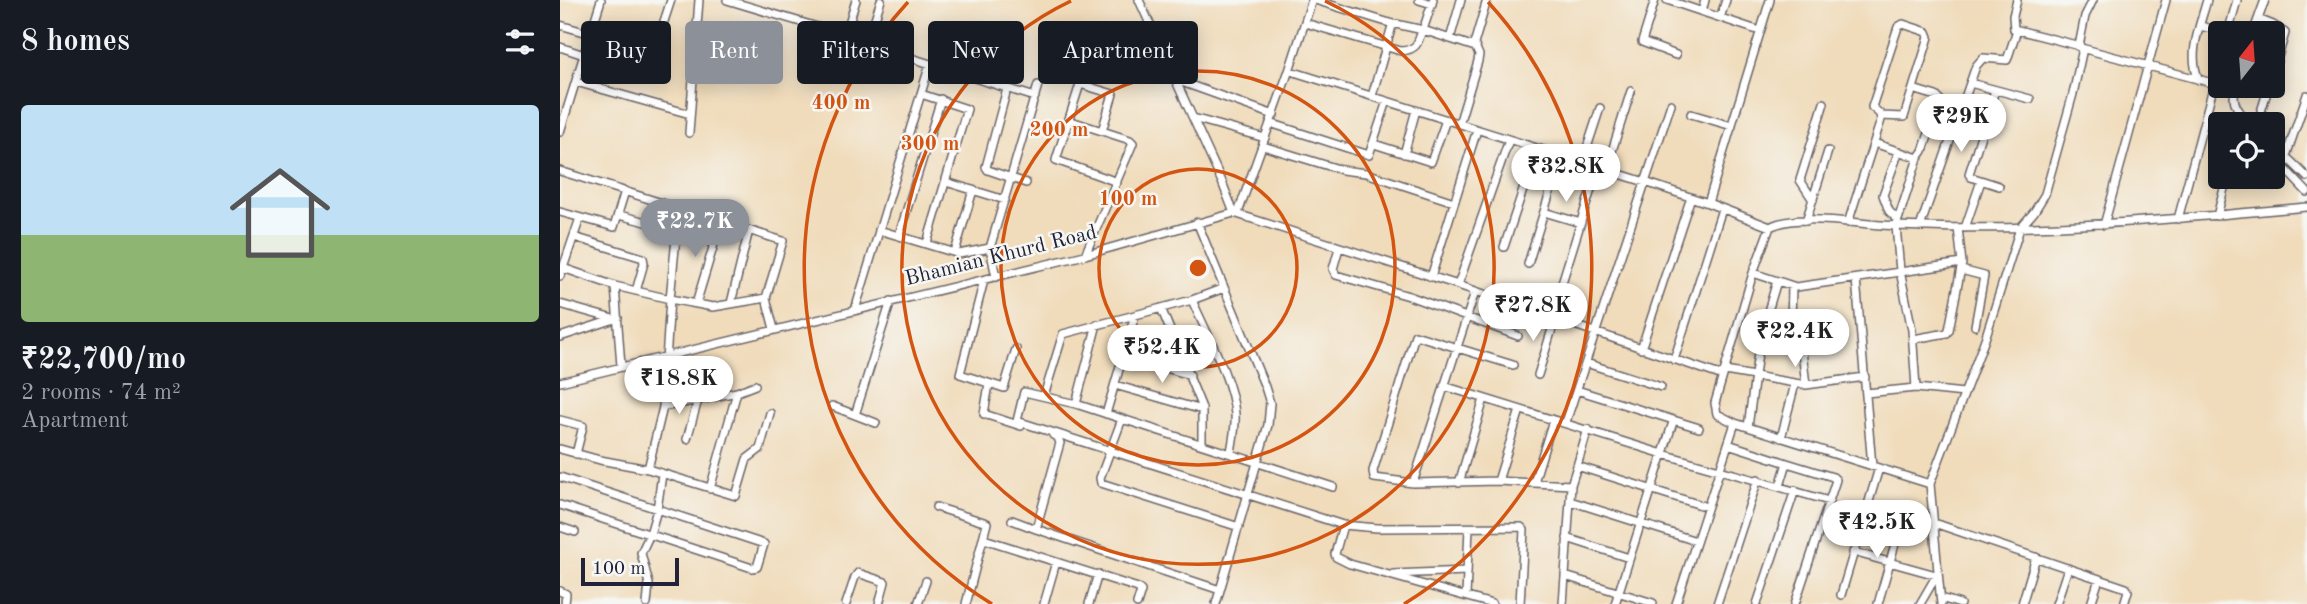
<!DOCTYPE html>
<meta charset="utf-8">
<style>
:root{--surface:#171b24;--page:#242831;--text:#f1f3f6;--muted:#9ea1a6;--accent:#8c9099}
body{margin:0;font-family:"Old Standard TT",serif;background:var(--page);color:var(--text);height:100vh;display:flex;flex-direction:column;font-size:26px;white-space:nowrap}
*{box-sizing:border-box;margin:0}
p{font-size:23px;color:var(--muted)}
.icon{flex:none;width:38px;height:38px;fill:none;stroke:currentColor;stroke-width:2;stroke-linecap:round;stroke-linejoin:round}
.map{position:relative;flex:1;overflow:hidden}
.drawer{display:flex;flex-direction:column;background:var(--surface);width:560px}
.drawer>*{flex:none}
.top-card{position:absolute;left:21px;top:21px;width:665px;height:63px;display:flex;gap:14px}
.needle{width:46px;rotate:17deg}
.tools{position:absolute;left:1648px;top:21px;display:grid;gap:14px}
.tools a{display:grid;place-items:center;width:77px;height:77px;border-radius:7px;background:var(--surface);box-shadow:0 4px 18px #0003;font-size:35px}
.scale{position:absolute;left:21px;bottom:18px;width:98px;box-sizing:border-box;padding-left:7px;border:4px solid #22223b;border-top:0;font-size:19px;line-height:24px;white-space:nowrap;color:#22223b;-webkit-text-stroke:5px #f6f6f2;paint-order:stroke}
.price{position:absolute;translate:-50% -60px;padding:0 16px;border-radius:24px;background:#fff;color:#222;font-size:23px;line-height:46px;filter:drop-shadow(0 2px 4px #0008)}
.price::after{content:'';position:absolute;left:50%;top:42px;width:21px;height:16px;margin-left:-10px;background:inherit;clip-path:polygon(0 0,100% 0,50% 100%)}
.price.current{background:var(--accent);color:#fff}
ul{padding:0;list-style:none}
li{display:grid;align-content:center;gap:14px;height:371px;padding:0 21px}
li span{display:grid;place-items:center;height:217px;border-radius:7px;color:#555}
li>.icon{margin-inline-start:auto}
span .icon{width:126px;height:126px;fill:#fffc;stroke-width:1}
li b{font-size:30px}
h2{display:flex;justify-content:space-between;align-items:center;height:84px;padding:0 21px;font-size:30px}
.tag{padding:0 24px;border-radius:7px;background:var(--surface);box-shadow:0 4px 18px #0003;font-size:24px;line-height:63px}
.tag.current{background:var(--accent);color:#fff}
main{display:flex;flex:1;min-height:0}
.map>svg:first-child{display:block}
</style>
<main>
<section class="drawer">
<h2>8 homes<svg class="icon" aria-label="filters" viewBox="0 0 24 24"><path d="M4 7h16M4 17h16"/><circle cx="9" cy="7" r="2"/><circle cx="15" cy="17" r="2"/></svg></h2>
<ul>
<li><span style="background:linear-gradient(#bfe0f5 60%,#8fb573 0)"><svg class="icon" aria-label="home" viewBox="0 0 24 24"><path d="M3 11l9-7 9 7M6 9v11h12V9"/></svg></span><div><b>₹22,700/mo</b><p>2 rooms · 74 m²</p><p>Apartment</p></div></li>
</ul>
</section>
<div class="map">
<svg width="1747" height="604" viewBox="0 0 1747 604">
<rect width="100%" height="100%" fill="#f6f6f2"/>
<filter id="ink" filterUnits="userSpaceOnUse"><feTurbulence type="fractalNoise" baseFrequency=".0143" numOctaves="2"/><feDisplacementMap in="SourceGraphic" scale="14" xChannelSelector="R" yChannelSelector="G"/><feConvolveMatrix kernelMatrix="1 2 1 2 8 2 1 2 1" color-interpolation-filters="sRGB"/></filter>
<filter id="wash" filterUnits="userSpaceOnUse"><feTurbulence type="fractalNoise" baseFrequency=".00686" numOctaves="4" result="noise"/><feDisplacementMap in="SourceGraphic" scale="28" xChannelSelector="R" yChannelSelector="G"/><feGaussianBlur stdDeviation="1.57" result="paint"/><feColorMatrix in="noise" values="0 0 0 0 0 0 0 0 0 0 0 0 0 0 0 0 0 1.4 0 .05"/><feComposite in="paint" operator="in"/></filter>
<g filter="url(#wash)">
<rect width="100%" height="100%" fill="#f0dbba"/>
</g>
<g filter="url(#ink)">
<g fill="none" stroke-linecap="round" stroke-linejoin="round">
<g stroke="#6a6367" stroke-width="10">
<path id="minor" d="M167 0 284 35 286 33 296 0
M321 0 308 40 310 45 475 97
M579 0 662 182 674 213
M755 0 833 24
M859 0 872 4
M1095 0 1082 42 1116 55
M1107 0 1200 31
M1142 12 1145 0
M1160 18 1166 0
M1698 19 1713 25 1725 33 1713 74
M745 23 841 51C856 50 858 44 862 30
M0 25 94 52 111 0
M1640 26 1668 33
M863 30 915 47
M1668 33 1677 0
M1693 33 1705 0
M890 39 901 0
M1519 46 1525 16 1533 0
M0 47 24 55
M1521 48 1675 89 1687 86
M729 71 752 0
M616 80 714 115
M1639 80C1627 54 1640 26 1647 0
M16 82 130 114
M1410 83 1470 99
M1676 86C1670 104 1679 111 1690 124
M447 89 426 167 428 170 466 183
M1353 89 1376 96 1380 100 1363 151 1358 158
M1435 90 1409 174 1411 177 1439 186
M361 94 407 109 367 243
M812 96 832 26 836 24 863 30 873 0
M1131 114 1172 126
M633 118 705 138
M508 120 570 140 573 143 525 255
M710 123 809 155 827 101
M899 124 918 61 919 55 914 44 927 0
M1697 124 1709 86
M542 131 553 94 520 84 496 160 557 182
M0 132 41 0
M129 133 139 0
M1314 143 1358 158 1336 226 1340 271 1352 330 1356 388 1404 393
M814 144 871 162 886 120
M1713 144 1747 177
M703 146 782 170 806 173 894 202
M844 154 856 110
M1713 156 1747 192
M1726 156 1747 95
M1022 163 1040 108
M1046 170 1071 91
M0 171 223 241 206 298 214 329
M386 182 445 200
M1253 200 1240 180 1264 103
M1148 203 1210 0
M119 208 110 299 153 307 206 298
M0 212 54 227 65 191
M984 212 1021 223
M678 213 728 73 731 71 1085 182 1148 203 1210 227
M59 215 117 230
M1657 216 1667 177
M1337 219 1329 211 1323 195 1339 151
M1618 219 1654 84
M1246 221 1268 151
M637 222 705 387 710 403 708 425 656 604
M1288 223 1321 120 1320 114 1312 107 1338 27 1343 24 1367 32 1369 37 1344 117 1321 116
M1544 225 1606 0
M1360 227 1416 66 1423 58 1447 60 1457 30
M1405 228 1421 181
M319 230 399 254 430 248
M339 235 381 99
M14 237 83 258 84 263 76 291
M944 247 977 148
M779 248 773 269 776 275 849 296 958 336
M395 252 413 190
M968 264 1001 156
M3 268 20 218
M1401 270 1424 276 1415 326
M1193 273 1236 287 1402 263
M0 276 3 268 55 286 61 366
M436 277 430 248 478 85
M871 277 917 130
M1296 279 1312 466
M424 280 400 374 444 388 456 349
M898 285 949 140
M55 286 110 299 103 407 88 469
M632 300C645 330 673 381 675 414 676 427 673 439 671 452
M171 303 189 230
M0 304 53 319
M136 304 161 221
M601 308 642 408V442
M295 310 370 64
M991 318 1038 167
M1231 323 1232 286
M1242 330 1241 343 1246 385
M0 337 58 318
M1353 339 1387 333 1389 330 1402 263 1398 228
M1081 349 1131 197
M564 356 630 375
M1114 360 1162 209
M1026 363 1101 387
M953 365 855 335 813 471 814 478 853 483 938 481 1011 485
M1165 371 1246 385 1305 377
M978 375 995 319
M0 382 525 255 674 213 898 285 1163 376
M429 384 424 414 461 426
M555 385 642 410
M884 386 1103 454 1269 501
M1017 390 1139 428
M1306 393 1356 388
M484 396 503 334 632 300 664 288
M516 404 537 324
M272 406 316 423
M103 407 177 392 195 385
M546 414 575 315
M295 415 331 301
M562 419 540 478 541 483 679 527
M0 420 23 426 16 454
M1006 422 1111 104
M1188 427 1200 338 1217 281
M1028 429 1017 466 1147 507
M1221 438 1235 384
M127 439 138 400
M1168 444 1227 463 1220 486
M0 449 40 460 88 469 176 496 187 459 200 449 210 413
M1227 463 1273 477 1276 480 1235 604
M1017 466 1011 485 1005 576 1093 603
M0 477 204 544 197 567 192 568 0 505
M938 481 960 410
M974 482 993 420
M853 483 915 292
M899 483 924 399
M1370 484 1425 339 1460 228 1474 212 1485 194 1513 94 1522 53 1521 48 1516 45 1454 29 1453 16 1457 0
M773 487 516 404 464 392 457 421 783 525 817 528 961 527 964 530 960 604
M150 489 177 392
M1010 501 1136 541
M376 507 427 523 406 604
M452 520 476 529 500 443 498 438 493 435
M1374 523 1566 588 1568 591 1564 604
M783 525 775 554 776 557 790 564 932 604
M0 527 15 532
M476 529 660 590
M1007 538 1069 558
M424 539 578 588 581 591 577 604
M1293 552 1376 575
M833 574 907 571
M0 591 6 594 5 604
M1281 595 1319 468
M906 596 909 528
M1381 598 1400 604
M87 604 89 584 81 553 90 534 97 510 102 474
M286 604 295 577 298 573 325 582 319 604
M358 604 366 581
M484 604 496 562
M529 604 538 574
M1003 604 1005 576
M1055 604 1113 422
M1116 604 1175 423
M1157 604 1198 479
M1197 604 1235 490
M1318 604 1341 523
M1360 604 1378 573
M1381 604 1370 484 1175 423 1157 414 1155 403 1193 273 1210 227C1236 213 1291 223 1321 225 1464 234 1605 220 1747 207
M1462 604 1476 557
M1496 604 1508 568
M1531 604 1539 579"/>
</g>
<use href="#minor" stroke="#fff" stroke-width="7"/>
</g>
</g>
<g fill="none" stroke="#d45411" stroke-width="3.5">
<circle cx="638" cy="268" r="99"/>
<circle cx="638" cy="268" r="197"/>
<path d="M765 1A296 296 0 1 1 511 1"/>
<path d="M432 604A394 394 0 0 1 348 2M928 2A394 394 0 0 1 844 604"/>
</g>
<g text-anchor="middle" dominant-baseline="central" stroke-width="5" stroke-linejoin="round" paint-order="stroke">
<g font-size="21" fill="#22223b" stroke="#f6f6f2">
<text transform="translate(441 256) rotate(-14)">Bhamian Khurd Road</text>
</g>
</g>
<circle cx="638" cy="268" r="10" fill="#d45411" stroke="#f6f6f2" stroke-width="3.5"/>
<g font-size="21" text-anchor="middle" font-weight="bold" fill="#d45411" stroke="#f6f6f2" stroke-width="5" stroke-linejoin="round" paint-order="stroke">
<text x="281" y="109">400 m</text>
<text x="499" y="136">200 m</text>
<text x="370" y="150">300 m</text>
<text x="568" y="205">100 m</text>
</g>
</svg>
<div class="tools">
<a><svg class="needle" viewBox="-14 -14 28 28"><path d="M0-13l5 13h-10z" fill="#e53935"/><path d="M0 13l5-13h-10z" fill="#9ea1a6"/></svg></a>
<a><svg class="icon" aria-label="locate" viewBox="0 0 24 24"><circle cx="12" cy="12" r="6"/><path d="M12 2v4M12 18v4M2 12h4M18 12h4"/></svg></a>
</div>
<div class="scale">100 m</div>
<b class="price" style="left:1401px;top:154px">₹29K</b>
<b class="price" style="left:1006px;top:204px">₹32.8K</b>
<b class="price current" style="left:135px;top:259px">₹22.7K</b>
<b class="price" style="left:973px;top:343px">₹27.8K</b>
<b class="price" style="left:1235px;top:369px">₹22.4K</b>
<b class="price" style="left:602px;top:385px">₹52.4K</b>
<b class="price" style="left:119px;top:416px">₹18.8K</b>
<b class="price" style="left:1317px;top:560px">₹42.5K</b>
<div class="top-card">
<a class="tag">Buy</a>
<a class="tag current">Rent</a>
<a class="tag">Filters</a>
<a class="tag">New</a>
<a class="tag">Apartment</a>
</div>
</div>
</main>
